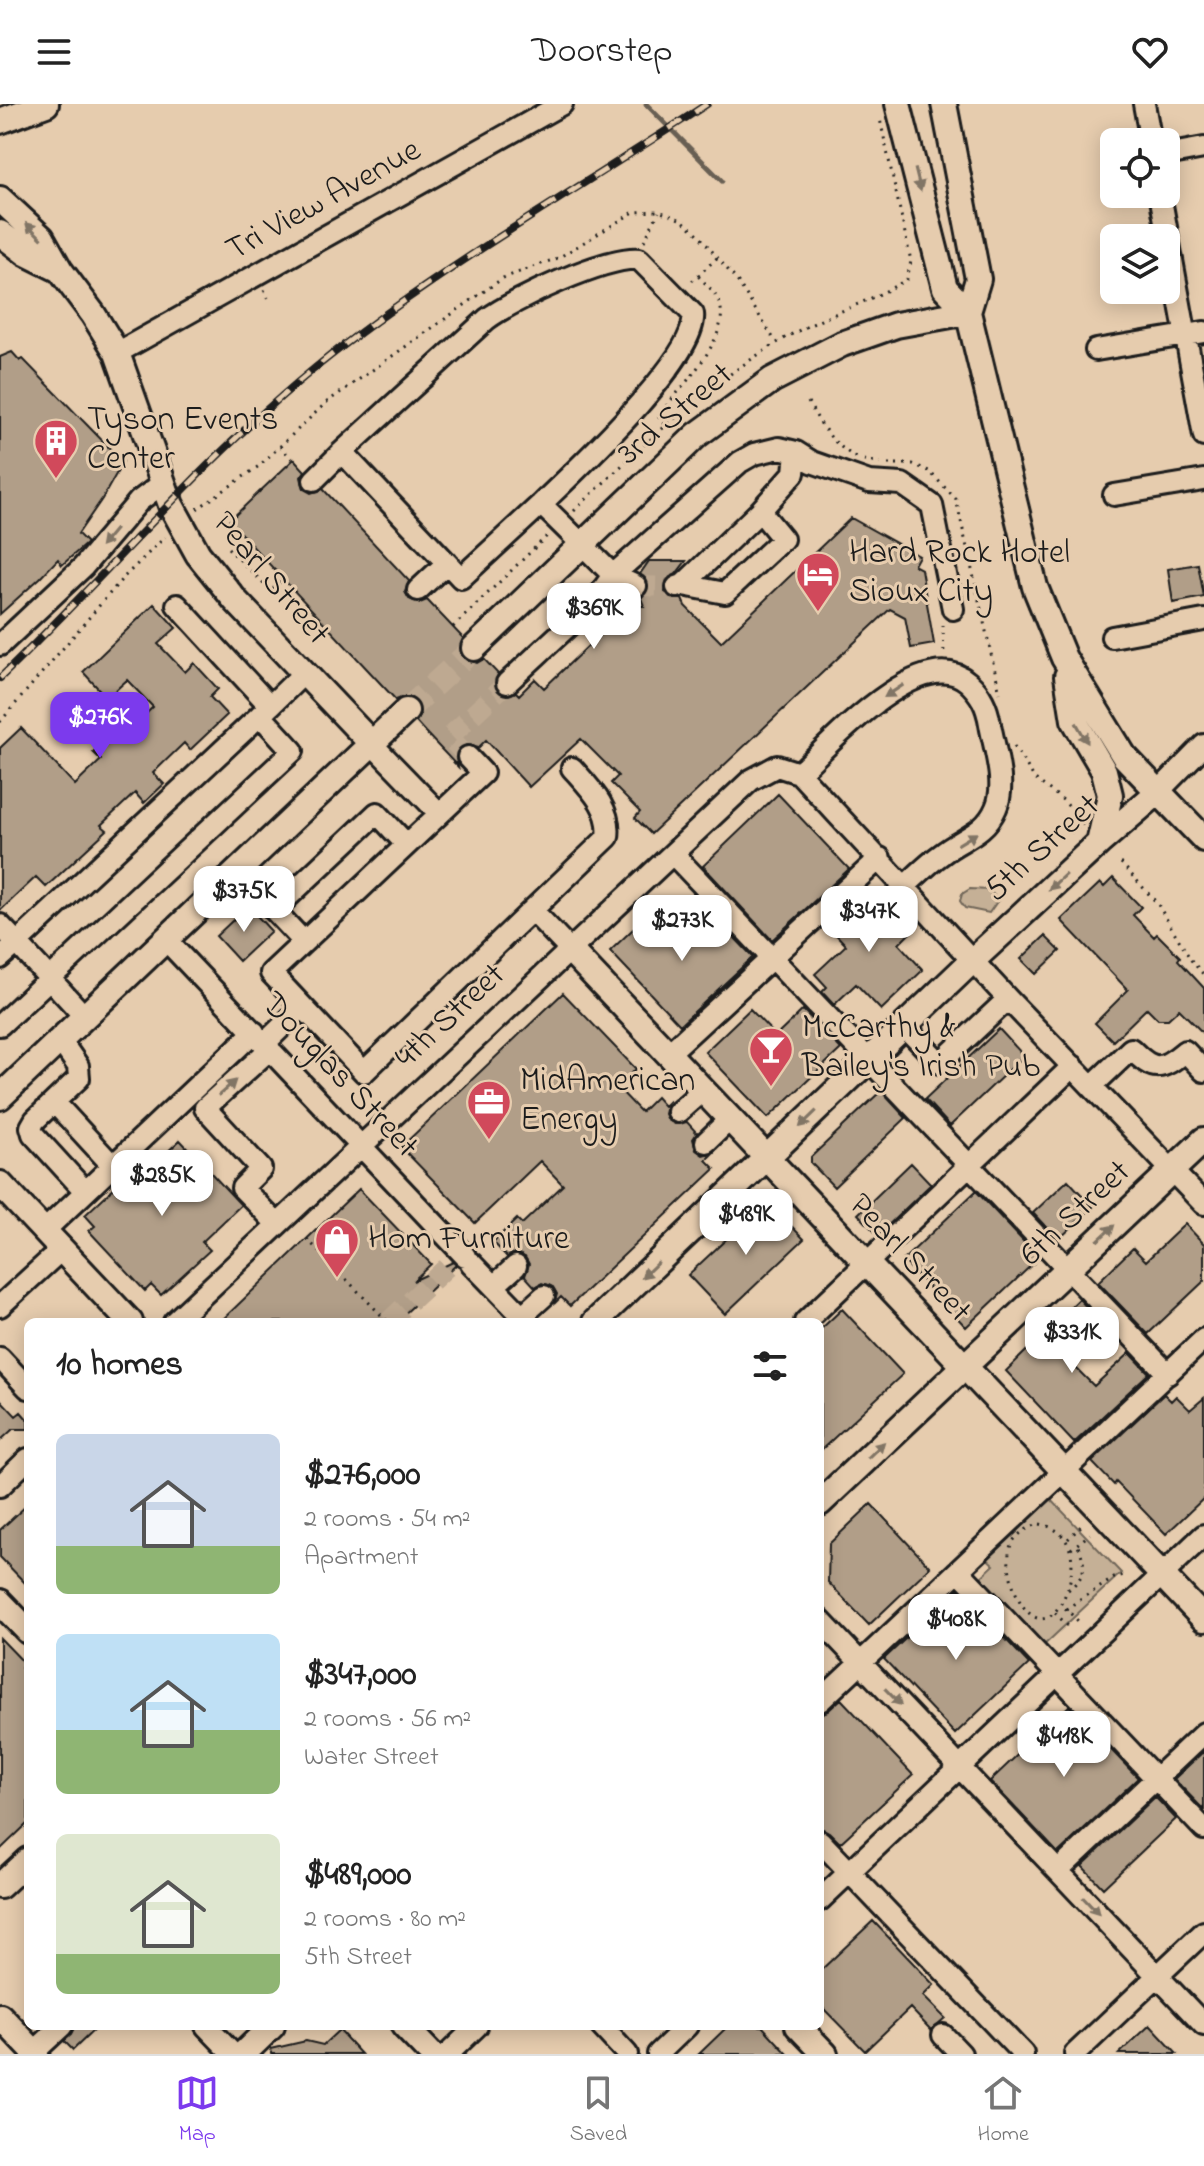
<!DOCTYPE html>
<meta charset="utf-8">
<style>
:root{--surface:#fff;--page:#f2f2f2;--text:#222;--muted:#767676;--line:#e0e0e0;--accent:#7c3aed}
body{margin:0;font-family:"Indie Flower",sans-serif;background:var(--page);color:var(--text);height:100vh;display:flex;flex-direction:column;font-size:30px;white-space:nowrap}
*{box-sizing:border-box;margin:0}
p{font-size:26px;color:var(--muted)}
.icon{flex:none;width:44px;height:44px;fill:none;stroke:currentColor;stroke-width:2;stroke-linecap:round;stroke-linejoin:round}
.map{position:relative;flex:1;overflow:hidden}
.drawer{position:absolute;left:24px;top:1214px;width:800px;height:712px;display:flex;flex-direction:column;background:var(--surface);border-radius:12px;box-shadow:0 4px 20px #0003}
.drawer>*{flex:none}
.buttons{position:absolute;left:1100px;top:24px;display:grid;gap:16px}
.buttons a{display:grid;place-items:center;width:80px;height:80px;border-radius:12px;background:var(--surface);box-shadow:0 4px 20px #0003;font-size:40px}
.price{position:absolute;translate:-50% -68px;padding:0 18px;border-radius:16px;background:#fff;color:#222;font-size:26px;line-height:52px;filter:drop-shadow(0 2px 4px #0008)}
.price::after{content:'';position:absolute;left:50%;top:48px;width:24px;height:18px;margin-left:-12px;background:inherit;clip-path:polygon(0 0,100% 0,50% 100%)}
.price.selected{background:var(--accent);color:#fff}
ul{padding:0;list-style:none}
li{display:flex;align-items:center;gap:24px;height:200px;padding:0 32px}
li span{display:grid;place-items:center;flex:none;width:224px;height:160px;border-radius:12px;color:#555}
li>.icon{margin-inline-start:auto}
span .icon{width:96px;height:96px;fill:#fffc;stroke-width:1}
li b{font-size:34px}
h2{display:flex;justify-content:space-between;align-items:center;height:96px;padding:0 32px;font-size:34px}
header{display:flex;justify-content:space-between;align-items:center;height:104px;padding:0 32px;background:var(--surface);font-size:36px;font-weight:600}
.dock{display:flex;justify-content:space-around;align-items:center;height:112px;border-top:2px solid var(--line);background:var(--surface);font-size:22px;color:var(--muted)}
.dock a{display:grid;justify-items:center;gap:4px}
.dock .selected{color:var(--accent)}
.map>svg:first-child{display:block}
</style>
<header><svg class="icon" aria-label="menu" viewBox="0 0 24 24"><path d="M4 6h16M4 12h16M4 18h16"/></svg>Doorstep<svg class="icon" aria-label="heart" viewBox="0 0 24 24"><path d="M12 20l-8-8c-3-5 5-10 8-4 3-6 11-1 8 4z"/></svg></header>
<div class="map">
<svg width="1204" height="1950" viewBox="0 0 1204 1950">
<rect width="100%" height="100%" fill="#e6ccae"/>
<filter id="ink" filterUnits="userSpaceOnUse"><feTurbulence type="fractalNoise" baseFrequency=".0125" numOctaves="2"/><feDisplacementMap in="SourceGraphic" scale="16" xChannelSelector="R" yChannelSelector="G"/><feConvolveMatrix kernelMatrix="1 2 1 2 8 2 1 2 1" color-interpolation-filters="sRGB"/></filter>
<g filter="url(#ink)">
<path fill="#c5b096" stroke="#706659" stroke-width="2" d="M970 785 989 786 998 796 989 809 965 804 960 797 962 790Z
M1047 1391 1121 1469 1042 1543 978 1476 994 1461 983 1451Z"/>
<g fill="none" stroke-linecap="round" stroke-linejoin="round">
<path stroke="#685f53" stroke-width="5" d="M646 0 722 77"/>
</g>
<path fill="#b19e88" stroke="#1c1c1c" stroke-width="2" d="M12 248 20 257 23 255 123 358 102 395 78 430 87 439 62 461 58 455 40 474 0 510V253Z
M294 355 305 367 301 373 304 385 311 389 323 385 409 477 405 488 409 495 420 499 427 496 463 534 459 547 464 555 477 559 484 555 498 570 495 583 504 592 516 588 519 591 535 575 544 584 630 502H644L641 494 647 488 649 480 640 470 649 457H686L676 470 667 475 665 488 674 495H682L685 502 721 538 851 414 919 452 914 461 921 465 934 540 911 544 905 513 890 505 651 730 635 714 640 708 611 679 618 672 581 635 529 683 486 636 478 644 466 640 459 644 455 650 458 663 425 628 416 618 420 610 417 597 409 592 396 596 229 417Z
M1198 460 1204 493 1173 499 1168 465Z
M154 500 176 524 158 540 185 568 194 559 218 585 210 593 227 611 190 646 184 639 153 669 164 680 144 699 135 689 101 721 107 726 46 783 36 773 0 807V644L21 624 75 681 101 656 93 648 114 628 120 635 153 603 127 576 107 594 83 568Z
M778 690 849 765 772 836 703 762Z
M1113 774 1141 803 1133 811 1154 833 1157 830 1180 853 1178 856 1204 884V930L1179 905 1168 915H1158L1147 904 1113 937 1095 919 1128 886 1061 816 1100 779 1104 783Z
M867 784 910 829 899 840 923 866 881 906 856 880 834 901 822 888 827 883 815 870 846 841 827 821Z
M248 802 271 827 239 857 216 832Z
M709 807 753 853 680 921 610 847 650 809 677 838Z
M1045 832 1060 847 1036 870 1021 855Z
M563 889 636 965 617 983 641 1008 656 993 664 1002 668 998 665 1010 668 1016 675 1020 687 1018 697 1029 693 1035 696 1046 703 1051 714 1048 706 1056 715 1065 570 1202 561 1193 554 1200 557 1190 553 1183 542 1179 535 1183 525 1172 529 1160 525 1153 514 1149 507 1153 493 1138 517 1115 522 1120 563 1081 540 1057 475 1119 401 1043Z
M750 905 776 932 803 906 841 945 768 1014 705 948Z
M999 925 1024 952 950 1022 925 995Z
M881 987 906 1014 834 1083 811 1059V1053Z
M180 1036 241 1101 202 1138 210 1146 161 1191 151 1181 145 1187 89 1127 95 1122 85 1111 135 1064 142 1072Z
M911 1059 931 1080 878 1131 858 1110Z
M1068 1076 1093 1103 1058 1136 1033 1109Z
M359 1085 431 1160 413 1177 453 1158 456 1161 396 1218H220Z
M976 1087 1039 1154 966 1223 903 1156Z
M767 1097 804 1135 725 1210 688 1171Z
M1185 1120 1204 1140V1177L1148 1230 1098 1178 1133 1144 1146 1157Z
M1079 1195 1104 1222 1068 1256 1094 1282 1130 1249 1149 1269 1074 1339 1006 1267Z
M842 1205 903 1270 820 1347V1226Z
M1164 1290 1171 1297 1176 1292 1190 1306 1204 1294V1394L1166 1430 1116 1378 1114 1381 1092 1358Z
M0 1295 16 1312 21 1308 28 1316V1325H13L0 1337Z
M28 1400V1482L0 1453V1426Z
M871 1400 930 1463 869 1521 828 1478 829 1440Z
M958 1485 1029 1560 955 1630 884 1555Z
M0 1534 28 1563V1719L0 1746Z
M841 1595 913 1671 840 1739 829 1728 820 1724V1610L828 1607Z
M1069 1602 1138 1674 1058 1749 990 1677Z
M1204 1647V1706L1174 1675Z
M1155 1693 1176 1715 1103 1784 1082 1762Z
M873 1817 934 1881 923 1892 945 1914 931 1926 910 1904 865 1947 820 1901V1867Z
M1150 1921 1177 1950H1119Z
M75 1922H98L73 1946 64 1937 71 1931Z
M728 1922H762L788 1950H699Z
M339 1926 361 1950H272L271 1945 306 1937 323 1941Z"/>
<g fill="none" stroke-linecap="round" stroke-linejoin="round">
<path stroke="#bea991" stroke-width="20" stroke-dasharray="20 10" stroke-linecap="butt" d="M636 482 677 483
M468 653 449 633 507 579
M388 1218 462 1149"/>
<path stroke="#bea991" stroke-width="24" stroke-dasharray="24 12" stroke-linecap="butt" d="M406 607 474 544"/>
<g stroke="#1c1c1c" stroke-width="26">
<path id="minor" d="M1144 0 1151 38
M1166 51 1204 44
M1160 90 1204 332
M1096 246 1204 228
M117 249 562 0
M342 348 487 215C514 195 607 152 639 155L693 210C699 252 573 369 541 400
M314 376 342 348 447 459
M1114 391 1204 376
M683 481 760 407
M636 482 613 471 740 358 754 350 779 344 796 348 812 358 869 378 902 380 932 401 953 505
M677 483 683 481 725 489 783 435 760 407 794 369 796 348
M418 486 447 459 461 474 541 400 613 471 594 498 507 579
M177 501 270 602 304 569
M1112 533 1204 516
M0 541 83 463 139 397 163 379
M372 640 439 709
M468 653 483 669 271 869 364 968 608 733C612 705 590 684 572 664
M799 669C831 639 923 537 968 578 981 590 987 602 990 620 994 644 1007 680 996 704 985 730 962 734 942 750 929 759 917 771 905 782
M1157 689 1204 641
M673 750 1168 1270
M532 806 570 846
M0 821 17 839 0 854
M166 836 465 1152
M304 838 274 806 377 709 406 740
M85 913 17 839 270 602
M0 921 293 647 260 611
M905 923 940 959 1008 895
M60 936 78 962 79 974 35 1016 31 1023 33 1030 85 1087
M265 939 302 903
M270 945 205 1004 261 1065 242 1084 277 1120
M668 950 880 754
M1092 982 1131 945C1154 968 1161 967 1185 947L1204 967
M54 998 113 1062
M678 1008 703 986
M706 1038 730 1015
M44 1127 254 928
M471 1159 528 1218
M494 1182 516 1162
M0 1202 62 1145
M522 1212 544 1192
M174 1218 751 676 777 662 799 669 1008 895 1204 1100
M805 1218 1073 962
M0 1254 28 1284
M0 1382 28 1355
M959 1467 1204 1725
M820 1516 1204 1921
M820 1597 1204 1235
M820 1737 1023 1950
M1058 1767 1204 1629
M820 1796 1204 1431
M206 1922 233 1950
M601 1922 627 1950
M943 1931 961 1950
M34 1948 62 1922
M448 1950 477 1922
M658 1950 687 1922
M1075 1950 1204 1828"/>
</g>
<g stroke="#1c1c1c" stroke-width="30">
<path id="major" d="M898 0 945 184 968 208
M944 0 978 175 968 208 1035 483 1064 554 1124 652 1204 735
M0 17 46 0
M0 95 42 134 60 166 93 210 117 249 171 401 198 450 235 496 372 640
M0 129 26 149 60 166
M474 544 697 331 772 276 842 240 896 221 968 208
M1067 572 1074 616 1104 667 1110 691 1099 739
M570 846 1204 1515
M0 993 406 607
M0 1080 130 1218
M595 1218 973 856 1099 739 1157 689
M820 1399 1204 1036
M0 1498 28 1527
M0 1782 28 1756
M0 1912 36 1950
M404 1922 431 1950
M798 1922 825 1950
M243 1950 272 1922"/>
</g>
<path stroke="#1c1c1c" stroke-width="3" stroke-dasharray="2 6" stroke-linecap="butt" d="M644 137 659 108
M692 177 719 152
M264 186 268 194
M808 298C822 323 832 340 857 354
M665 320 658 312C678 286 736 230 718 196 714 187 705 179 698 172
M280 342 292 355
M864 356 880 359
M888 360H913L929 367 956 395 1000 589
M197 405 259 362 327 298 503 174 558 154 634 108 659 107 682 116 697 129 738 178 774 235
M574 407C641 343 706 280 787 233 825 211 869 199 907 175L911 157 880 15
M228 444 271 487 283 475
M565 483 579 490
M943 521 944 553
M453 523 548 431
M0 618 122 475 165 433
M1014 642 1035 675 1063 696 1080 715
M1079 713 1066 725 1070 729 1081 719 1083 721
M1121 759 1157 799 1191 856 1204 871
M307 1135 388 1218
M509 1145 522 1133 516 1126
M0 1336 1 1337
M1040 1420C1066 1425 1075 1446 1071 1471 1068 1491 1050 1533 1026 1506 1014 1493 1004 1458 1011 1441 1016 1430 1030 1422 1040 1420Z
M1068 1435 1082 1421
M1071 1445 1090 1430
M1068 1486C1086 1472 1087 1462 1078 1442
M1065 1504 1079 1518
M1066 1505 1114 1474 1127 1470
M1055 1509 1071 1525
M21 1563 28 1568"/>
<use href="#minor" stroke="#e6ccae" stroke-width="20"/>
<use href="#major" stroke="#e6ccae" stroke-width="24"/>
<g stroke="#1c1c1c" stroke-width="8">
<path id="rail" d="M0 574C106 472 201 357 315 264 437 165 576 87 707 0"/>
</g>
<use href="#rail" stroke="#e6ccae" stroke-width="5" stroke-dasharray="15" stroke-linecap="butt"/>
</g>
<defs><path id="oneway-solid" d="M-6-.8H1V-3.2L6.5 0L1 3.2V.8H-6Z" transform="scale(2)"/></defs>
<g fill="#817465">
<use href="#oneway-solid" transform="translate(918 76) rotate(76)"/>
<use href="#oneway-solid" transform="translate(34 127) rotate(-135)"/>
<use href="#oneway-solid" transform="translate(108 434) rotate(130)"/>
<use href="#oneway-solid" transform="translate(894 587) rotate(147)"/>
<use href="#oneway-solid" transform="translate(1082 629) rotate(60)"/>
<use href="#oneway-solid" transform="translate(967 735) rotate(-31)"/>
<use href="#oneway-solid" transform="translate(1057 778) rotate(137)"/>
<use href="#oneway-solid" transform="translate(227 984) rotate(-42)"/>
<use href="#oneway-solid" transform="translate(808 1015) rotate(136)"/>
<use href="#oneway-solid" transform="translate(1106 1129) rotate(-43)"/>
<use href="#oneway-solid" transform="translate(650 1166) rotate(136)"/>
<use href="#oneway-solid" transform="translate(876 1346) rotate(-44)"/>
<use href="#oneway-solid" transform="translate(893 1593) rotate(46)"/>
<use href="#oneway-solid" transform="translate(1091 1802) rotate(47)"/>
</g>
</g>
<defs>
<g id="building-pin" transform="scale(2.3)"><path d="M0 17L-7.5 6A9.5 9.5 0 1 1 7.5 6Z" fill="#d1495b" stroke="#e6ccae"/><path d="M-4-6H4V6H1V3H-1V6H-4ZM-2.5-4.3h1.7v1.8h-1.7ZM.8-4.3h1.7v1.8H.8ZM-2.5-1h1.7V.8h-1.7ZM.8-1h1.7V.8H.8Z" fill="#fff"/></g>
<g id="hotel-pin" transform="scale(2.3)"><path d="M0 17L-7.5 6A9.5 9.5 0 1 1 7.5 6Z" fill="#d1495b" stroke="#e6ccae"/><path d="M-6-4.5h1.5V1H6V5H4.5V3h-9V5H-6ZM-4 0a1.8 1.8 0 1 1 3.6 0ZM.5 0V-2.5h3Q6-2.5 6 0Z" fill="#fff"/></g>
<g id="bar-pin" transform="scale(2.3)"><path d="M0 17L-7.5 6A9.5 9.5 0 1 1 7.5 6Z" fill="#d1495b" stroke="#e6ccae"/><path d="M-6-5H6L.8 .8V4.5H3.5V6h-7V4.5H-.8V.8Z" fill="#fff"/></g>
<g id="office-pin" transform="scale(2.3)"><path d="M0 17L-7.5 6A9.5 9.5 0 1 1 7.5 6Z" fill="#d1495b" stroke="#e6ccae"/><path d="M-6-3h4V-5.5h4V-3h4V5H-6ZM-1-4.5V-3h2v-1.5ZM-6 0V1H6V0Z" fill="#fff"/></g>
<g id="shop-pin" transform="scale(2.3)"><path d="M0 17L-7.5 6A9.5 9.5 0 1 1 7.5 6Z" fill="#d1495b" stroke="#e6ccae"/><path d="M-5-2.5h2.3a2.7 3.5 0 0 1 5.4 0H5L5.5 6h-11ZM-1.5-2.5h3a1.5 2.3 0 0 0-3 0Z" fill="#fff"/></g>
</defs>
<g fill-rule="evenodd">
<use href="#building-pin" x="56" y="337"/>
<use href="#hotel-pin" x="818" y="470"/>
<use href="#bar-pin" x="771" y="945"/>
<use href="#office-pin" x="489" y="998"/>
<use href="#shop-pin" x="337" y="1136"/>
</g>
<g text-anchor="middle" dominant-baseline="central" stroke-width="6" stroke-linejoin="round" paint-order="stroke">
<g font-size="34" fill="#1c1c1c" stroke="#e6ccae">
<text transform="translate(324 97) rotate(-29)">Tri View Avenue</text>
<text transform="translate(676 311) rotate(-40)">3rd Street</text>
<text transform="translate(270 475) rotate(50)">Pearl Street</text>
<text transform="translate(1043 745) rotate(-42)">5th Street</text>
<text transform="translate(451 913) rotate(-43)">4th Street</text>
<text transform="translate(339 972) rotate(47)">Douglas Street</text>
<text transform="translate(1076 1110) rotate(-43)">6th Street</text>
<text transform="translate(909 1155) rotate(47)">Pearl Street</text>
</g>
<g font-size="34" fill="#1c1c1c" stroke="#e6ccae" text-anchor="start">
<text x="87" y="317">Tyson Events<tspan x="87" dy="39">Center</tspan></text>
<text x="849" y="450">Hard Rock Hotel<tspan x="849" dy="39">Sioux City</tspan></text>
<text x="802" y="925">McCarthy &amp;<tspan x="802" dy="39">Bailey's Irish Pub</tspan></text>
<text x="520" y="978">MidAmerican<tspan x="520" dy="39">Energy</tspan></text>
<text x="368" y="1136">Hom Furniture</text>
</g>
</g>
</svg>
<div class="buttons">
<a><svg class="icon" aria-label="locate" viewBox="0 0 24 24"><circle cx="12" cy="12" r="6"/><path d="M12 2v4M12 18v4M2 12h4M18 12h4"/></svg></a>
<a><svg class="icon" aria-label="layers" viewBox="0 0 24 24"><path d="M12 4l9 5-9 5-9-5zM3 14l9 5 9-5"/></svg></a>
</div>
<b class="price" style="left:594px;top:547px">$369K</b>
<b class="price selected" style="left:100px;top:656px">$276K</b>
<b class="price" style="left:244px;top:830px">$375K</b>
<b class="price" style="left:869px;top:850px">$347K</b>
<b class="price" style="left:682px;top:859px">$273K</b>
<b class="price" style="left:162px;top:1114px">$285K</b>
<b class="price" style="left:746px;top:1153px">$489K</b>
<b class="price" style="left:1072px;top:1271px">$331K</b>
<b class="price" style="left:956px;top:1558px">$408K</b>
<b class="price" style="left:1064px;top:1675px">$418K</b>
<section class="drawer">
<h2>10 homes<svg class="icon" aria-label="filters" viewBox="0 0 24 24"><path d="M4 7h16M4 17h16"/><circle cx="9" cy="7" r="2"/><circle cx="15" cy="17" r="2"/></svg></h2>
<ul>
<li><span style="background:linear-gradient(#c9d6e8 70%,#8fb573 0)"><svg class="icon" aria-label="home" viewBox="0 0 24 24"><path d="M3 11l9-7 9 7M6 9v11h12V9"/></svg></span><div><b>$276,000</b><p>2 rooms · 54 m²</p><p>Apartment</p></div></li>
<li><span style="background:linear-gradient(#bfe0f5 60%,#8fb573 0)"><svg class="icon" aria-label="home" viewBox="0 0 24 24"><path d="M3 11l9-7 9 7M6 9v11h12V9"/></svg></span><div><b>$347,000</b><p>2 rooms · 56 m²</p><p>Water Street</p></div></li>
<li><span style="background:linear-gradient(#dfe7d0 75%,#8fb573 0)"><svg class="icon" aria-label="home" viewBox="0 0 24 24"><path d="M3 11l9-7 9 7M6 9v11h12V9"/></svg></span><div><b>$489,000</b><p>2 rooms · 80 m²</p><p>5th Street</p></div></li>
</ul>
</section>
</div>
<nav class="dock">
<a class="selected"><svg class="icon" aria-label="map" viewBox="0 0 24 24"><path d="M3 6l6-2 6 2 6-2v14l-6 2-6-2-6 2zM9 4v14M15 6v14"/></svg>Map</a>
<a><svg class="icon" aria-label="saved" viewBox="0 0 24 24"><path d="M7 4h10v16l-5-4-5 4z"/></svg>Saved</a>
<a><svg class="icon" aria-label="home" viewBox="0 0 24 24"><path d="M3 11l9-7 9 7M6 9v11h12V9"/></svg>Home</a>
</nav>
